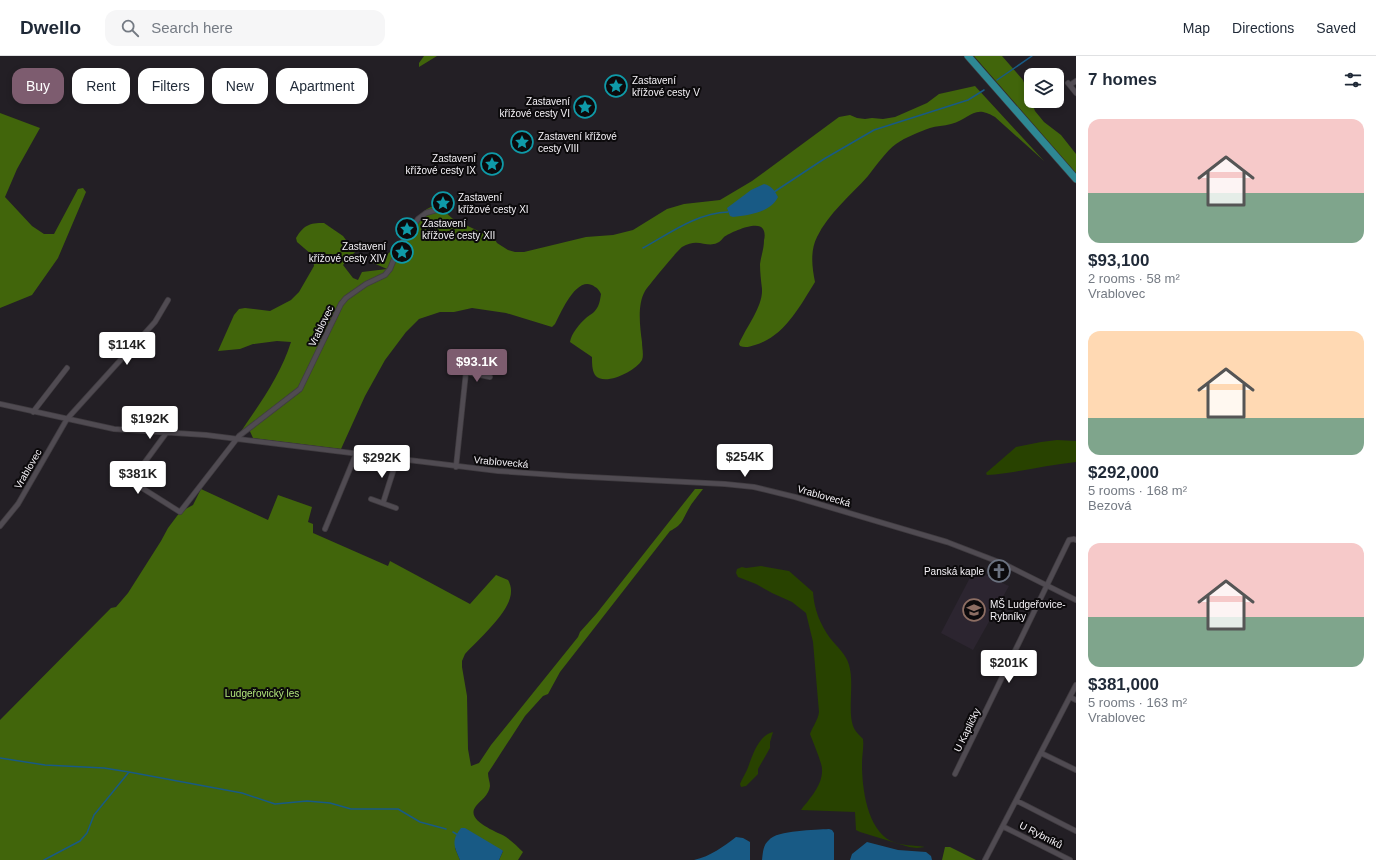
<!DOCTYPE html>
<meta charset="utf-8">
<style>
:root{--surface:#fff;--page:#f6f6f7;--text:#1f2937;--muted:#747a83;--line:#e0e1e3;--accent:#7d5c6f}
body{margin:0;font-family:Helvetica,sans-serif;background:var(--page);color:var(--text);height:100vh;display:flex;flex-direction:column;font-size:15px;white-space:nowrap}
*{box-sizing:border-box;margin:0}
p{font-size:13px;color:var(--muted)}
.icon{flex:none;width:22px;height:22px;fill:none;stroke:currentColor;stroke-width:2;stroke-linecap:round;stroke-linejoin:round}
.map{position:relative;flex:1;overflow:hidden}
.sheet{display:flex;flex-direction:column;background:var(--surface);width:300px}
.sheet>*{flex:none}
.guide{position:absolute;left:12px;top:12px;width:380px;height:36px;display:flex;gap:8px}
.tools{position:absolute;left:1024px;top:12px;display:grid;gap:8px}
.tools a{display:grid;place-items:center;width:40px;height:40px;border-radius:8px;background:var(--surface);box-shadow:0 2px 6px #0003;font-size:20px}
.price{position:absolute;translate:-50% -34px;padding:0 9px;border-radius:4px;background:#fff;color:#222;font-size:13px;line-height:26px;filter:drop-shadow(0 1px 2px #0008)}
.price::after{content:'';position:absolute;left:50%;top:24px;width:12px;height:9px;margin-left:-6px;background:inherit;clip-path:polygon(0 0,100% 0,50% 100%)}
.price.current{background:var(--accent);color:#fff}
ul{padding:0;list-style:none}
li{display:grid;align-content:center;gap:8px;height:212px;padding:0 12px}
li span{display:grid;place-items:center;height:124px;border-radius:12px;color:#555}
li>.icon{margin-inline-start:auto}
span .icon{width:72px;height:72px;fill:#fffc;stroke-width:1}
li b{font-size:17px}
h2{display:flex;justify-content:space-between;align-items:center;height:48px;padding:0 12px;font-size:17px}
.tag{padding:0 14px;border-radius:12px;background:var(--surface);box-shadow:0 2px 6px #0003;font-size:14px;line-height:36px}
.tag.current{background:var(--accent);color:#fff}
header{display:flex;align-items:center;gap:24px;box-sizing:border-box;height:56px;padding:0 20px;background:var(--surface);border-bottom:1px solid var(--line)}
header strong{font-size:19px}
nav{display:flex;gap:22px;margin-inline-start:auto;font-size:14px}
.search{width:280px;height:36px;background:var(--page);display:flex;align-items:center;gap:10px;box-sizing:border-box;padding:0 14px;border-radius:12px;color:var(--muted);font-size:15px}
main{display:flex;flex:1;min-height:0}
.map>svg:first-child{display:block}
</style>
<header>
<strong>Dwello</strong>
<div class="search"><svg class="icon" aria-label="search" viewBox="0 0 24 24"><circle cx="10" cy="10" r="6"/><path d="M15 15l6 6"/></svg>Search here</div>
<nav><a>Map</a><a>Directions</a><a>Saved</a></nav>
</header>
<main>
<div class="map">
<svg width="1076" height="804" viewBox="0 0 1076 804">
<rect width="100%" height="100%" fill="#231f25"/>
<path fill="#2c2530" d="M974 514 1009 530 973 594 941 577Z"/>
<path fill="#284200" d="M1057 384 1076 385V406C1046 409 1017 417 987 419L986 417 1016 391 1041 386Z
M761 510 789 515 813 536C814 553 820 568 830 582 837 591 846 598 849 609 855 628 846 659 855 674 857 677 860 680 863 683 864 691 862 699 862 708 862 732 867 773 891 785 901 790 914 789 925 791L917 792 909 791 860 776 856 774 855 756 801 754C810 742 823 729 822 713 822 707 813 686 810 678 813 670 818 664 819 656L813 586 806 557 792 546 772 537 756 528 738 521 736 517 737 513 742 511 746 512Z
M773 676 770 686V692L758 713V718L746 730 741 731 740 728C742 723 745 718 747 714 752 701 758 679 773 676Z"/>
<path fill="#41650b" d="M424 0H437L419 11V7Z
M974 0H1002L1023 24 1035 55 1044 66 1061 79 1076 98V117Z
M975 30 1044 105 995 61C973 48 971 63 951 68 944 70 936 70 930 72 919 76 906 81 896 88 887 94 875 111 868 120 851 139 828 158 817 181 810 195 812 211 815 226 800 250 784 281 755 289 749 291 745 292 740 290L739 288C746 271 763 251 762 233 761 225 760 216 760 208 761 200 764 193 764 184 765 181 765 176 763 173 758 164 731 176 724 181 722 183 720 186 717 187 706 192 698 181 682 191 677 195 649 229 645 235 637 249 640 271 642 286 642 292 644 299 642 304 636 315 604 331 595 319 592 314 592 307 592 301L570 286C571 278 580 267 586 262 588 260 592 258 594 256 599 251 600 245 601 238 600 236 598 232 595 231 577 217 561 257 555 268L552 271 506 257 472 252 454 256H440L419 263 406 276 385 304 365 340 341 393 253 382 248 371 238 380C258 350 280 321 291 286L277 285 253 288 240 293 218 295 234 259 239 253 245 252 270 255 291 244 299 236 314 210 313 202 311 198 297 186 296 182C304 169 309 167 324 167L343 180 355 196 343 209 353 222 358 224 362 216 387 213 371 206C402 198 404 168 427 153 432 150 438 149 442 148L447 151 444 155 453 163 491 181 495 179 494 182 497 187 508 194 515 196H524L586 181 613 179 633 174 667 153 684 148 720 144 752 125 839 61 850 59 857 62 865 63 872 62 883 63 895 61 927 47 939 38Z
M0 57 40 72 17 113 5 141 32 170 44 178H54L78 133 83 132 86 136 58 202 32 239 0 252Z
M201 433 268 464 278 439 312 451 308 466 313 468V477L388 510 390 505 470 548 496 519 508 524C511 529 512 535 510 542 505 560 478 584 465 598L462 605V611L467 640 468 693 471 710 479 707 491 689 578 581 580 576 597 557 695 433H703C698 440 692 446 688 454 682 465 682 469 670 475L560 616 548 638 543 640 525 660 488 717C488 722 490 726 490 730 489 739 481 744 476 750 464 765 498 776 506 781 512 785 518 791 523 796L518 804H499L503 795 455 792 460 804H0V664L111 552 116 551 128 537 161 485 168 472 180 456 193 449Z
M945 791H950L976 804H942Z"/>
<path fill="#185a85" d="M764 128C772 130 774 134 778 141 770 157 749 159 733 161L730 160 727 152 751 134Z
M461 772H465L502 794 503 795 499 804H460C454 790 451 785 461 772Z
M829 773 832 774 834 777V804H762C763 796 763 789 769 784 777 774 816 774 829 773Z
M736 781 743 782 750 786V804H694C711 800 723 791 736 781Z
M867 786 898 794 926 796 931 800 932 804H850L852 798Z"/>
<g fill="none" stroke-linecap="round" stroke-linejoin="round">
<path stroke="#185a85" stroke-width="1.5" d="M997 24 1032 0
M774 136 824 103 874 74 968 44 984 34
M643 192C670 177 697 157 728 156
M0 702 45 709 104 712 129 716 242 737 275 748 307 745 330 747 351 753H398L420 766 446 773
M453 776 458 779
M44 804 80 785 87 777 94 759 129 716"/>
<g stroke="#403c41" stroke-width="6">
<path id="street" d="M1068 27 1076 37
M1070 29 1076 25
M466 316 490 321
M0 348 114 373 206 379 498 415 569 420 725 428 754 431 795 441 947 486 1004 508 1076 544
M33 356 67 312
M167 376 131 425 180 456 239 380 300 333 341 248 346 242 366 228 385 219 390 213 399 191 418 163 426 157 440 153
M456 411 466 316 476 302
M371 443 396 452
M383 447 397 403
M0 470 18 448 67 363 155 266 168 244
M325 473 356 398
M1070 641 1076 644
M1041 697 1076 714
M955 718 1069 484 1074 483 1076 484
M1017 745 1076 775
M1004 771 1070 804
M985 804 1076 629"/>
</g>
<g stroke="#403c41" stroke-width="8">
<path id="primary" d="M968 0 1076 123"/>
</g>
<use href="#street" stroke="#504b52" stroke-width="4.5"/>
<use href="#primary" stroke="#2e8894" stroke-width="7"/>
</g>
<defs>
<g id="sight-ring" transform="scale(1.15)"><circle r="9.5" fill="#0c0a0c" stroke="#0f9aa8" stroke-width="1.5"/><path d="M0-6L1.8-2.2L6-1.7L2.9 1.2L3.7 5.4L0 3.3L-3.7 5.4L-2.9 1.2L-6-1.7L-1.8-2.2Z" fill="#0f9aa8"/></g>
<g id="church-ring" transform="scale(1.15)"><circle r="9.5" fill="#0c0a0c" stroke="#6b7280" stroke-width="1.5"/><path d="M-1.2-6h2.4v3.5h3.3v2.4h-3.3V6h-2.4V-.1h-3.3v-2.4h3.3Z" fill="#6b7280"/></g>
<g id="school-ring" transform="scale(1.15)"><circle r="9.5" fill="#0c0a0c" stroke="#8d6e63" stroke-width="1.5"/><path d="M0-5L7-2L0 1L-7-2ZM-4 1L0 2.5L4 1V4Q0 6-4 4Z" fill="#8d6e63"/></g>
</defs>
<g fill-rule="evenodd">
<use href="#sight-ring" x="616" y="30"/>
<use href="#sight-ring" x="585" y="51"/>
<use href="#sight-ring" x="522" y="86"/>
<use href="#sight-ring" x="492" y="108"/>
<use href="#sight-ring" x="443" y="147"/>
<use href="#sight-ring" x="407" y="173"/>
<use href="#sight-ring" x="402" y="196"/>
<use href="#church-ring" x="999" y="515"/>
<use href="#school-ring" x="974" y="554"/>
</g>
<g text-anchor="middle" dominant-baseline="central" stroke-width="4" stroke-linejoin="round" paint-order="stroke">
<g font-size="10" fill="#f5f2f7" stroke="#0c0a0c" text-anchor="start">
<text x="632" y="24">Zastavení<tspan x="632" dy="12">křížové cesty V</tspan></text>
<text x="570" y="45" text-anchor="end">Zastavení<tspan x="570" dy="12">křížové cesty VI</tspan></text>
<text x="538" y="80">Zastavení křížové<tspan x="538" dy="12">cesty VIII</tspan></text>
<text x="476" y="102" text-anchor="end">Zastavení<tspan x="476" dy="12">křížové cesty IX</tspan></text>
<text x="458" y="141">Zastavení<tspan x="458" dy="12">křížové cesty XI</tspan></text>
<text x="422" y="167">Zastavení<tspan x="422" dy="12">křížové cesty XII</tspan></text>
<text x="386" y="190" text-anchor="end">Zastavení<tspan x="386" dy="12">křížové cesty XIV</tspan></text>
<text x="984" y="515" text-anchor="end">Panská kaple</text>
<text x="990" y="548">MŠ Ludgeřovice-<tspan x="990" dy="12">Rybníky</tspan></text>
</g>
<g font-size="10" fill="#f5f2f7" stroke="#0c0a0c">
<text transform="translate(321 270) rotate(-64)">Vrablovec</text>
<text transform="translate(501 406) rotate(5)">Vrablovecká</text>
<text transform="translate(28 413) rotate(-60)">Vrablovec</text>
<text transform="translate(824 440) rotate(16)">Vrablovecká</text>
<text transform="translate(967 674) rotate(-64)">U Kapličky</text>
<text transform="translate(1041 779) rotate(27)">U Rybníků</text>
</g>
<g font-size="10" fill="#b3e87c" stroke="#0c0a0c">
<text x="262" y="637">Ludgeřovický les</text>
</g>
</g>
</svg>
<div class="tools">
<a><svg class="icon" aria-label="layers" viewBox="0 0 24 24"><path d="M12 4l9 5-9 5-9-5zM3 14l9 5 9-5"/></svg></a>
</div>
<b class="price" style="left:127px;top:310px">$114K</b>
<b class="price current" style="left:477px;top:327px">$93.1K</b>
<b class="price" style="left:150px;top:384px">$192K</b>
<b class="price" style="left:745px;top:422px">$254K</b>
<b class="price" style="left:382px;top:423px">$292K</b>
<b class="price" style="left:138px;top:439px">$381K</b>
<b class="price" style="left:1009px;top:628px">$201K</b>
<div class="guide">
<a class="tag current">Buy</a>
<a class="tag">Rent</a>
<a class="tag">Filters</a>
<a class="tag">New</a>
<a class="tag">Apartment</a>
</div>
</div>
<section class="sheet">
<h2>7 homes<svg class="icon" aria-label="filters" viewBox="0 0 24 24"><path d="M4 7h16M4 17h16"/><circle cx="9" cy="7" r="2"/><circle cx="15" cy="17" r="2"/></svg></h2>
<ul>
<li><span style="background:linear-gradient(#f6c9c9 60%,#7fa58c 0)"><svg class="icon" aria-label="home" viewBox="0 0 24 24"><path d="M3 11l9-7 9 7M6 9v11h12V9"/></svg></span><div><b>$93,100</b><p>2 rooms · 58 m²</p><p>Vrablovec</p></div></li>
<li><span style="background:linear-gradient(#ffd9b3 70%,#7fa58c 0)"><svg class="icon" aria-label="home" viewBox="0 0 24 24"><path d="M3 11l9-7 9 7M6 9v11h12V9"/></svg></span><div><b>$292,000</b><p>5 rooms · 168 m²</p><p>Bezová</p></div></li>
<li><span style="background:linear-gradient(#f6c9c9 60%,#7fa58c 0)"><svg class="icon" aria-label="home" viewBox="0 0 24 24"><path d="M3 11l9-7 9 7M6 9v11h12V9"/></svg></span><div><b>$381,000</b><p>5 rooms · 163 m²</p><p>Vrablovec</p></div></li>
</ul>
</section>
</main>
